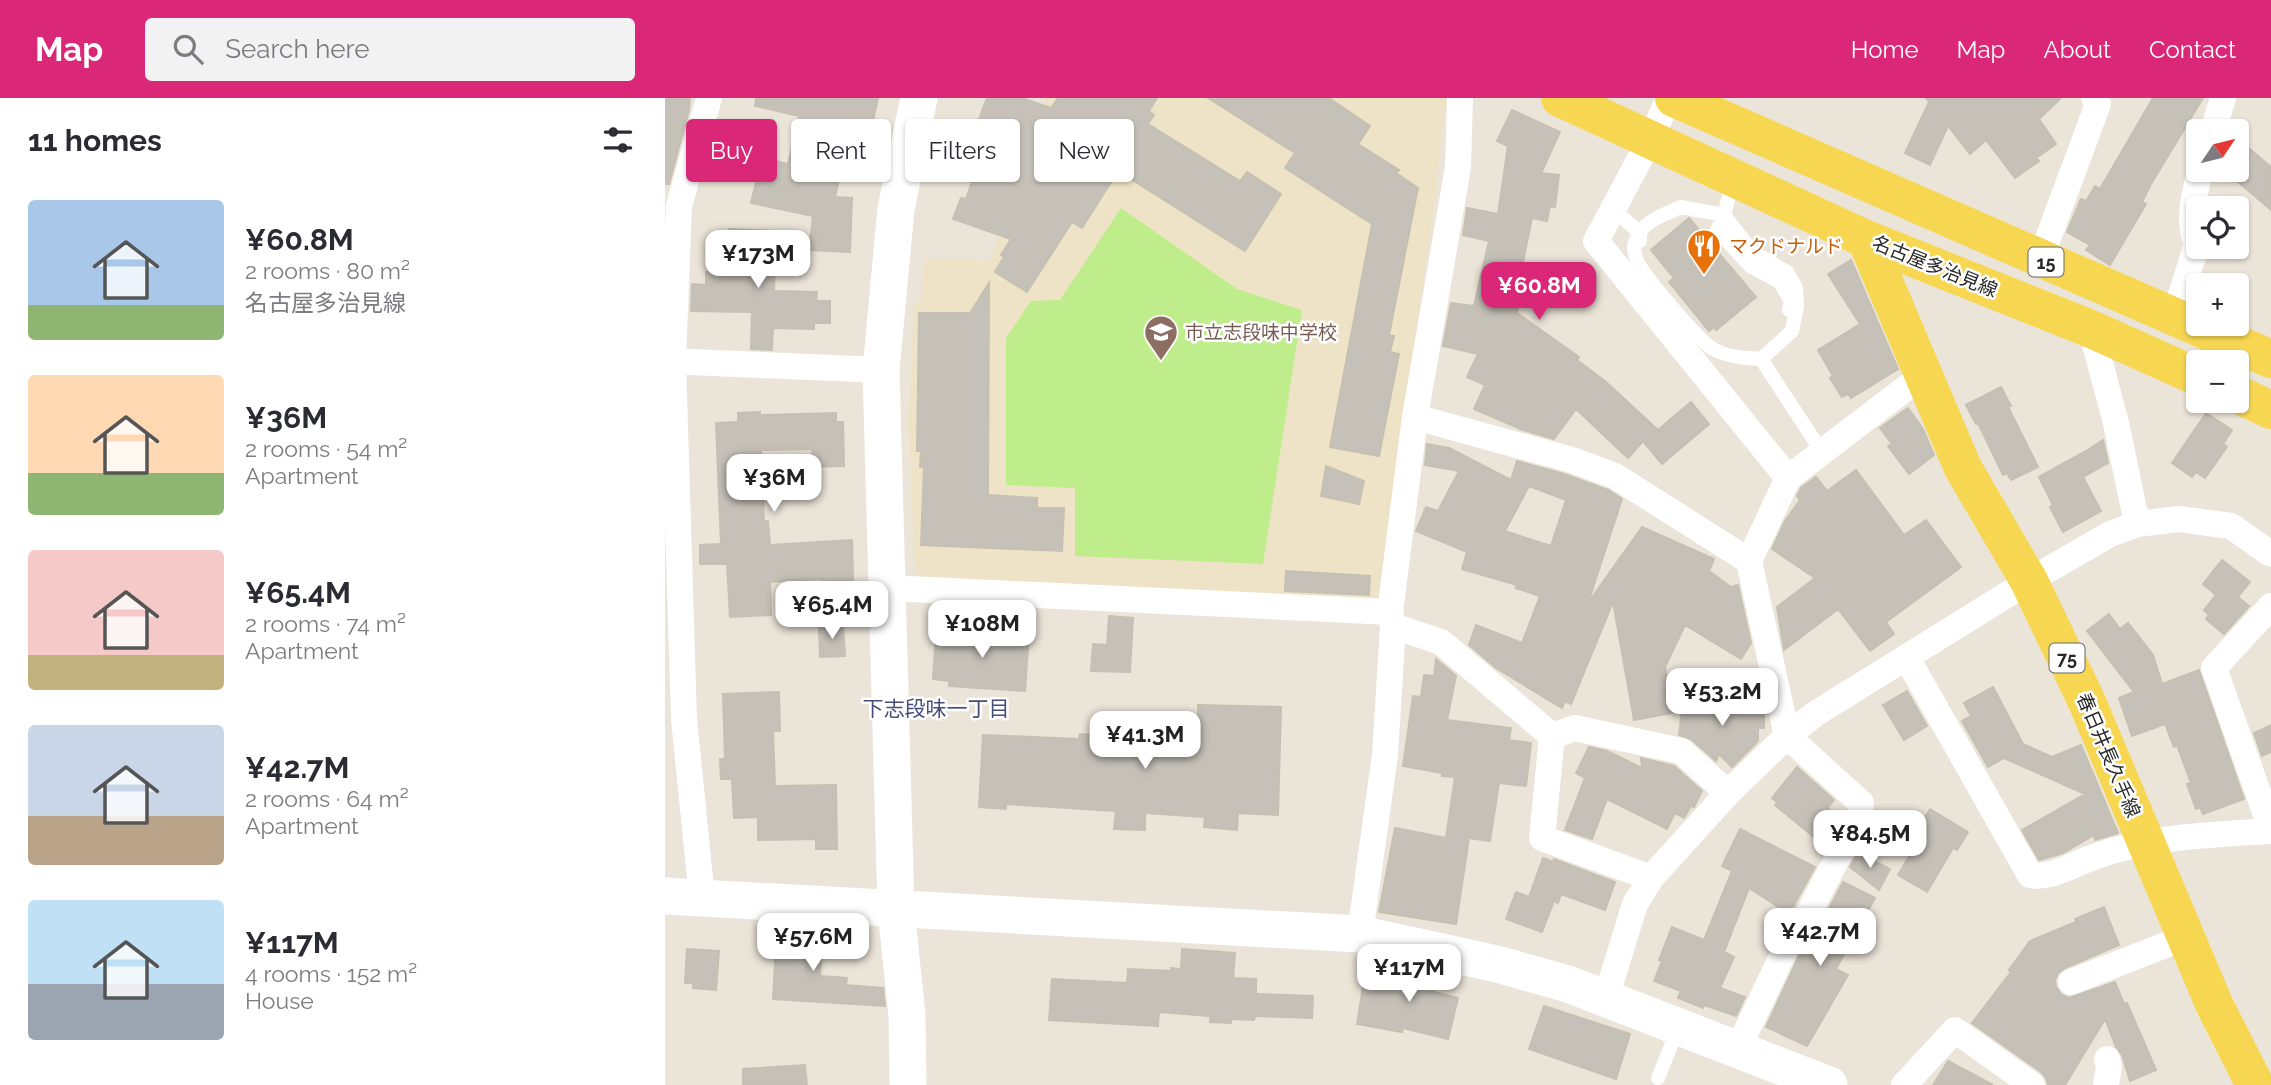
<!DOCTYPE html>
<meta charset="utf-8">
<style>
:root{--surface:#fff;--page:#f2f2f3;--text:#2b2b33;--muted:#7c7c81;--accent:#db2777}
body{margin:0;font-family:Raleway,"Noto Sans JP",sans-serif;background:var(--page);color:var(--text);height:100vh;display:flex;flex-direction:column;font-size:26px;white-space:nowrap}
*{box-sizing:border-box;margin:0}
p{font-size:23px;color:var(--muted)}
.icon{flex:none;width:38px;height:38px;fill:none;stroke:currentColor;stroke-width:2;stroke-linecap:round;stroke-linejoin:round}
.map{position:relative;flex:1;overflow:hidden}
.side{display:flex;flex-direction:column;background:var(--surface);width:665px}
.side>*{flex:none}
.hud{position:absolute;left:21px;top:21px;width:665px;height:63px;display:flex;gap:14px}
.needle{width:46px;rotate:55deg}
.buttons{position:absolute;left:1521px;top:21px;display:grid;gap:14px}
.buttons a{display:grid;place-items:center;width:63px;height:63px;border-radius:7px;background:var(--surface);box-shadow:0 2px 5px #0004;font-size:35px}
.price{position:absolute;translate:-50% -60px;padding:0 16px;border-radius:14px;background:#fff;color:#222;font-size:23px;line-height:46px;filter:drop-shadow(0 2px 4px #0008)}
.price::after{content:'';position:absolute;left:50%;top:42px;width:21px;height:16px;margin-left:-10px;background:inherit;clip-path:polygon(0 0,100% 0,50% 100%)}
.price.selected{background:var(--accent);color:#fff}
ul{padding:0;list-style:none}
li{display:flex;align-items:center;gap:21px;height:175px;padding:0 28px}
li span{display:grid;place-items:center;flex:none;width:196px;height:140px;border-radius:7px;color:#555}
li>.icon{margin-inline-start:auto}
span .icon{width:84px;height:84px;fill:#fffc;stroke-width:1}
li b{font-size:30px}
h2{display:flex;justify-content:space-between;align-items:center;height:84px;padding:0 28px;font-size:30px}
.tag{padding:0 24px;border-radius:7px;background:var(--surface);box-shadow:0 2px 5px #0004;font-size:24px;line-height:63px}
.tag.selected{background:var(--accent);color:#fff}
header{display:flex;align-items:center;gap:42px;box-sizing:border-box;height:98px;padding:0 35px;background:var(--accent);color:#fff}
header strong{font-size:33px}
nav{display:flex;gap:38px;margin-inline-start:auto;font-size:24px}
.search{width:490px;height:63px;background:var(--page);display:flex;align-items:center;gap:18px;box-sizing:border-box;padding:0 24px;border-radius:7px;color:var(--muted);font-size:26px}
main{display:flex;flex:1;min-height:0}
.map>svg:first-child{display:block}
</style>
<header>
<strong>Map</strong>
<div class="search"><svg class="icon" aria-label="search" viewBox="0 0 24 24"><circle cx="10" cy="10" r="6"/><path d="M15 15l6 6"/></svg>Search here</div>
<nav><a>Home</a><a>Map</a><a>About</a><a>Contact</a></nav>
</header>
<main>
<section class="side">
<h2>11 homes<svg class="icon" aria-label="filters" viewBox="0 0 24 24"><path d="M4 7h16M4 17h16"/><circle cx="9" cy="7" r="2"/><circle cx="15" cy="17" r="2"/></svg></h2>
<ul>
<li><span style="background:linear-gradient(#a9c7e8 75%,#8fb573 0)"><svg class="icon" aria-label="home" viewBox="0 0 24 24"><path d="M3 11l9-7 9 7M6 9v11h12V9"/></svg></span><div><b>¥60.8M</b><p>2 rooms · 80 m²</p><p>名古屋多治見線</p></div></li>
<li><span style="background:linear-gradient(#ffd9b3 70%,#8fb573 0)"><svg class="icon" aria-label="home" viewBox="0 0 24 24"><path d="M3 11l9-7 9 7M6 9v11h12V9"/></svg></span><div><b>¥36M</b><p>2 rooms · 54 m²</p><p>Apartment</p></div></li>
<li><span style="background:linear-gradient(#f6c9c9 75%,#c2b280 0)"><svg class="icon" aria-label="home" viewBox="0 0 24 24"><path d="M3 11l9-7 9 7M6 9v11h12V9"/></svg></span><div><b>¥65.4M</b><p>2 rooms · 74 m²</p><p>Apartment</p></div></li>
<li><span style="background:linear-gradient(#c9d6e8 65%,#b9a48a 0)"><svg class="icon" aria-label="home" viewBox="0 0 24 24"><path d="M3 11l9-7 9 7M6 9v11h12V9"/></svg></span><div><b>¥42.7M</b><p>2 rooms · 64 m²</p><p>Apartment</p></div></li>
<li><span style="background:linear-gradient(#bfe0f5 60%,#9aa5b1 0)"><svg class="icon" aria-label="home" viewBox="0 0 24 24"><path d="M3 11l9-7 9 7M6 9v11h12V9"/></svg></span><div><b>¥117M</b><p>4 rooms · 152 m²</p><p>House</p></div></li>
</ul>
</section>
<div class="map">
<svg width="1606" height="987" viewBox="0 0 1606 987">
<rect width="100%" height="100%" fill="#ebe4d8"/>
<path fill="#eee3c6" d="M381 0H781L771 93 712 504 258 482 250 473 243 320 249 207 256 202 260 160 325 163Z"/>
<path fill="#c0ed8c" d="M456 110 572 191 637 212 598 466 410 458V390L341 387V240L366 203 395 202Z"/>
<path fill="#c6c1b8" stroke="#c6c0b2" stroke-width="2" fill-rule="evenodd" d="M0 0H25L24 12 4 86H0Z
M91 0H213L208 23 189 19 170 99 187 100 185 154 144 152 148 118 86 105 97 60 123 66 134 18 90 8Z
M322 0H357L386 10 393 0H492L484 13 489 17 483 26 575 83 582 74 616 96 580 153 453 73 417 130 407 124 362 194 330 174 339 159 336 157 346 141 288 121 296 100 301 101 323 37 310 32Z
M543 0H664L705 28 693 46 734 72 731 75 753 90 724 237 729 238 725 254 734 256 714 358 665 349 707 126 620 70 630 55Z
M1261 0H1396L1374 21 1391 46 1371 60 1374 63 1350 80 1321 42 1305 56 1283 28 1265 67 1240 55 1264 4Z
M1488 0H1538L1486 86 1477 104 1481 106 1445 167 1421 152 1425 147 1402 134 1416 101 1421 103 1430 88 1435 91Z
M847 12 895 34 876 75 894 77 890 109 885 108 882 123 867 120 857 169 863 170 852 215 914 259 912 262 940 283 993 332 1026 304 1044 326 997 366 978 343 963 360 911 311 889 341 858 332 809 311 820 287 802 279 813 256 778 248 786 205 809 208 824 143 798 137 802 110 833 116 843 48 832 43Z
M1572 40 1606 69V112L1572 83Z
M1024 120 1091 199 1051 232 1049 229 1044 233 1004 184 1009 180 986 152Z
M64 131 111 133 109 193 152 194 151 203H165V225H149V231L108 230 107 252 86 251 87 214 26 213 27 186 41 187V174H63Z
M1186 162 1233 271 1186 300 1183 296 1177 299 1165 280 1168 278 1153 252 1195 226 1163 176Z
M324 185 323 397 372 400V410H399L397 453 256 447 259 369H255L256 353H252L254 215H305Z
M1336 289 1346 308 1343 309 1373 369 1346 382 1342 375 1338 377 1313 325 1311 326 1301 307Z
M1243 310 1258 331 1269 357 1244 376 1223 348 1227 346 1215 330Z
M95 314V317L171 315V324H178L179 368 148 369 147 351 96 352 99 424 103 423 105 447 187 442 189 514 159 516 157 481 105 484 106 517 65 519 62 466H35V447L56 446 51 325 73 324V315Z
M1541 315 1567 332 1558 346 1562 349 1540 380 1531 374 1527 379 1507 365Z
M1438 342 1443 365 1418 379 1436 413 1398 434 1385 409 1388 407 1374 379 1421 353Z
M762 346 784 350 846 382 852 363 899 376 943 392 957 401 923 505 977 429 1049 461 1044 473 1066 489 1073 487 1086 545 1076 561 1020 527 1000 569 1007 615 969 622 948 504 906 606 900 603 897 610 831 570 804 547 811 527 857 545 875 498 851 490 852 487 797 471 802 454 751 433 761 409 773 413 794 373 760 367ZM864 388 901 402 886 448 840 433Z
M661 368 699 383 694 406 656 398Z
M1191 372 1239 437 1261 422 1296 469 1221 524 1229 536 1205 553 1173 511 1119 552 1112 509 1150 480 1107 451 1120 423 1135 402 1132 398 1136 390 1151 379 1162 393Z
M1557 462 1585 484 1573 499 1584 508 1559 536 1541 521 1544 517 1539 512 1551 497 1538 486Z
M621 473 705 478 704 497 620 493Z
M1444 516 1455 531 1463 525 1488 557 1497 586 1534 572 1579 701 1538 716 1535 709 1531 711 1522 686 1526 685 1512 647 1509 649 1500 626 1467 638 1454 600 1469 594 1422 533Z
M444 518 468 520 465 574 426 573 428 546 442 547Z
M178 527 180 558 155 559 154 528Z
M290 531 364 537 360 593 284 588V583L268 581 271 534 289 535Z
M771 561 791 578 782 622 846 630 844 642 866 645 861 688 834 685 825 743 804 740 791 826 714 814 730 730 781 740 790 679 777 678V675L738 668 748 598 756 599 759 577 769 578Z
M1328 589 1358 646 1387 659 1416 647 1453 735 1430 742 1429 737 1398 755 1374 762 1357 732 1420 696 1339 660 1323 669 1297 623 1306 618 1299 605Z
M1242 593 1262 628 1239 642 1218 607Z
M114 594 115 633H108L110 688 171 687 172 751H151V741L93 742V719L69 720 67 681H56L55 661H60L58 596Z
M1018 603 1099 607V630H1093V643L1067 669 1054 656 1051 663 1026 641 1014 637Z
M533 607 616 609 613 717 573 715 572 732 539 729 540 719 480 715V732L449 731 451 713 341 706V711L314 709 318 637 414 641 415 636 461 639 469 634 483 641 533 642Z
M1606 627V654L1597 658 1589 635Z
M924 649 942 653 977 670 976 660 1009 668 1037 693 1029 709 1026 708 1019 720 1010 715 1002 731 942 701 927 741 900 732 920 680 911 675Z
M1132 669 1169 702 1162 710 1167 714 1160 723 1171 730 1161 749 1110 707 1112 704 1107 700Z
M1265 711 1303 734 1292 752 1288 750 1262 794 1233 777 1260 732 1254 729Z
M1075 731 1150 769 1124 816 1084 790 1059 854 1069 859 1055 890 1080 899 1071 918 1039 907 1038 910 1013 900 1016 893 989 883 997 863 994 862 1007 829 1039 842 1067 773 1057 768Z
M1193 755 1225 771 1214 792 1185 769Z
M878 760 888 764 889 761 950 784 940 812 896 796 893 805 889 803 877 834 841 821 851 794 864 799Z
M1178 784 1210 800 1171 871 1183 877 1142 948 1101 929 1140 845 1156 826Z
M1439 809 1454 847 1400 870 1393 875 1390 882 1391 889 1397 897 1404 900 1450 884 1459 906 1462 905 1475 935 1491 972 1465 983 1457 957 1451 949 1440 921 1400 987H1383L1381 980 1376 974 1307 925 1346 874 1344 872 1365 843 1411 824 1410 821Z
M112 830 146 832V834L158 835 155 878 182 880 181 887 218 890 220 908 108 901Z
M22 851 54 853 51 892 28 890V885H20Z
M517 851 570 855 568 880 591 881V896L648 898 647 920 590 918 589 922 566 921V925L545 924V918L494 914 493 928 384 922 387 881 462 885 463 871 506 873V870L516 871Z
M726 867 773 876 769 894 793 900 783 941 738 930 737 934 692 926 698 889 721 893Z
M879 908 965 936 951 981 864 951Z
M1283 963 1328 987H1268Z
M140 967 142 987H78V971Z"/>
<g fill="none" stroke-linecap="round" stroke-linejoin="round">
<path stroke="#fff" stroke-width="14" d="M1069 80 1059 117 1052 132 1085 168 1115 184 1126 204 1124 212
M1016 109 1059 117 1087 153 1122 174 1131 190 1132 209 1127 233 1096 261C1081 260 1062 259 1048 251 1035 244 981 180 973 165 970 160 968 149 970 144 977 123 998 117 1016 109Z
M948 111 975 135V143
M1096 261 1157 354
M993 980 1013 930"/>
<path stroke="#fff" stroke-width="26" d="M1004 0 986 40 931 143 1123 380
M1548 33 1558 0
M1375 162 1433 6 1429 0
M1509 219 1532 146C1522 124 1529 94 1536 72
M1426 231 1451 325 1472 426
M0 263 216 272
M750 319 907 362 950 378 1084 463
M245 491 725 514
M1606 508 1549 570 1606 731
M728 528 776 544 887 638 877 740 986 780
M1242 560 1365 777C1385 781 1407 767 1426 760 1484 738 1545 737 1606 733
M887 638 910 630 1016 653 1063 695
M37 800 19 621 8 264 14 108 44 0
M695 836 720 657 728 528 725 514 750 319 793 69 795 0
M1406 884 1521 839
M941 900 970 806 986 780 1063 695 1122 638 1150 616 1364 483 1445 436 1472 426 1514 421 1566 428 1606 456
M1072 953 1127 837 1142 818 1195 717 1196 705 1122 638 1084 463 1123 380 1258 277
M1239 987 1290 932 1367 987
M1441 987 1444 969 1442 961"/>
<path stroke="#fff" stroke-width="37" d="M0 798 695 836 832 866 903 886 1164 987
M243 987 242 917 231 812 216 272 231 111 254 0"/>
<path stroke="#f7d752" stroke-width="38" d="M895 0 1201 141 1426 231 1533 279
M1009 0 1606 261
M1201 141 1298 370 1364 483 1422 604 1549 906 1590 987
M1572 296 1606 312"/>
</g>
<defs>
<g id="restaurant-pin" transform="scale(1.75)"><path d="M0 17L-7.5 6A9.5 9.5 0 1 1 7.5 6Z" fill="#e8710a" stroke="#fff"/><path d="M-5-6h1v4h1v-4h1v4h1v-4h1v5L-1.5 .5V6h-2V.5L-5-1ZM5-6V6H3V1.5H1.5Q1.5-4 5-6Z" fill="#fff"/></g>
<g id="school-pin" transform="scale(1.75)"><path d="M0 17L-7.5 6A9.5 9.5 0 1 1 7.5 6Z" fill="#8d6e63" stroke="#fff"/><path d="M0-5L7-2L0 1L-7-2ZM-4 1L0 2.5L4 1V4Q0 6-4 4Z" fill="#fff"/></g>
</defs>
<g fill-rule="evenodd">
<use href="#restaurant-pin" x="1039" y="148"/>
<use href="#school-pin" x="496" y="234"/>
</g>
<g text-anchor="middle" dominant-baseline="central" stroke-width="5" stroke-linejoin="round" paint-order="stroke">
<g fill="#fff" stroke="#686868" stroke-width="2">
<rect x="1363.5" y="149.5" width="35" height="29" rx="5"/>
<rect x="1384.5" y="545.5" width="35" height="29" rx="5"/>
</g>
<g font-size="18" font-weight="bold" fill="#282828">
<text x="1381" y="164">15</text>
<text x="1402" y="560">75</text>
</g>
<g font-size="19" fill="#c56008" stroke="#fff" text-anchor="start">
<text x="1064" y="148">マクドナルド</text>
</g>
<g font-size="19" fill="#282828" stroke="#fff">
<text transform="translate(1270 168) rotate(22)">名古屋多治見線</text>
<text transform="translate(1444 657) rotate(67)">春日井長久手線</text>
</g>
<g font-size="19" fill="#785e54" stroke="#fff" text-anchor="start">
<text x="520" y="234">市立志段味中学校</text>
</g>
<g font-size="21" fill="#474e7a" stroke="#fff">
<text x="271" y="610">下志段味一丁目</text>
</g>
</g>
</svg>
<div class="buttons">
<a><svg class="needle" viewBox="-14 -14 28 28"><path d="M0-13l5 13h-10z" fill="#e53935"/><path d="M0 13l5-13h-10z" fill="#7c7c81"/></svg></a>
<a><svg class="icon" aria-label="locate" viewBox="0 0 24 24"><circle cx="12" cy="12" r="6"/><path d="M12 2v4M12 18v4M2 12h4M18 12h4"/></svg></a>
<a>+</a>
<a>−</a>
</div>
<b class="price" style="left:93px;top:192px">¥173M</b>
<b class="price selected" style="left:874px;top:224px">¥60.8M</b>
<b class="price" style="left:109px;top:416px">¥36M</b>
<b class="price" style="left:167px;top:543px">¥65.4M</b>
<b class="price" style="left:317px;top:562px">¥108M</b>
<b class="price" style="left:1057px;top:630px">¥53.2M</b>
<b class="price" style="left:480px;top:673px">¥41.3M</b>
<b class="price" style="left:1205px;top:772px">¥84.5M</b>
<b class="price" style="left:1155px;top:870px">¥42.7M</b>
<b class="price" style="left:148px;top:875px">¥57.6M</b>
<b class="price" style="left:744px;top:906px">¥117M</b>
<div class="hud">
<a class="tag selected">Buy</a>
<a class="tag">Rent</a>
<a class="tag">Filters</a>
<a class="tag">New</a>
</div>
</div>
</main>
